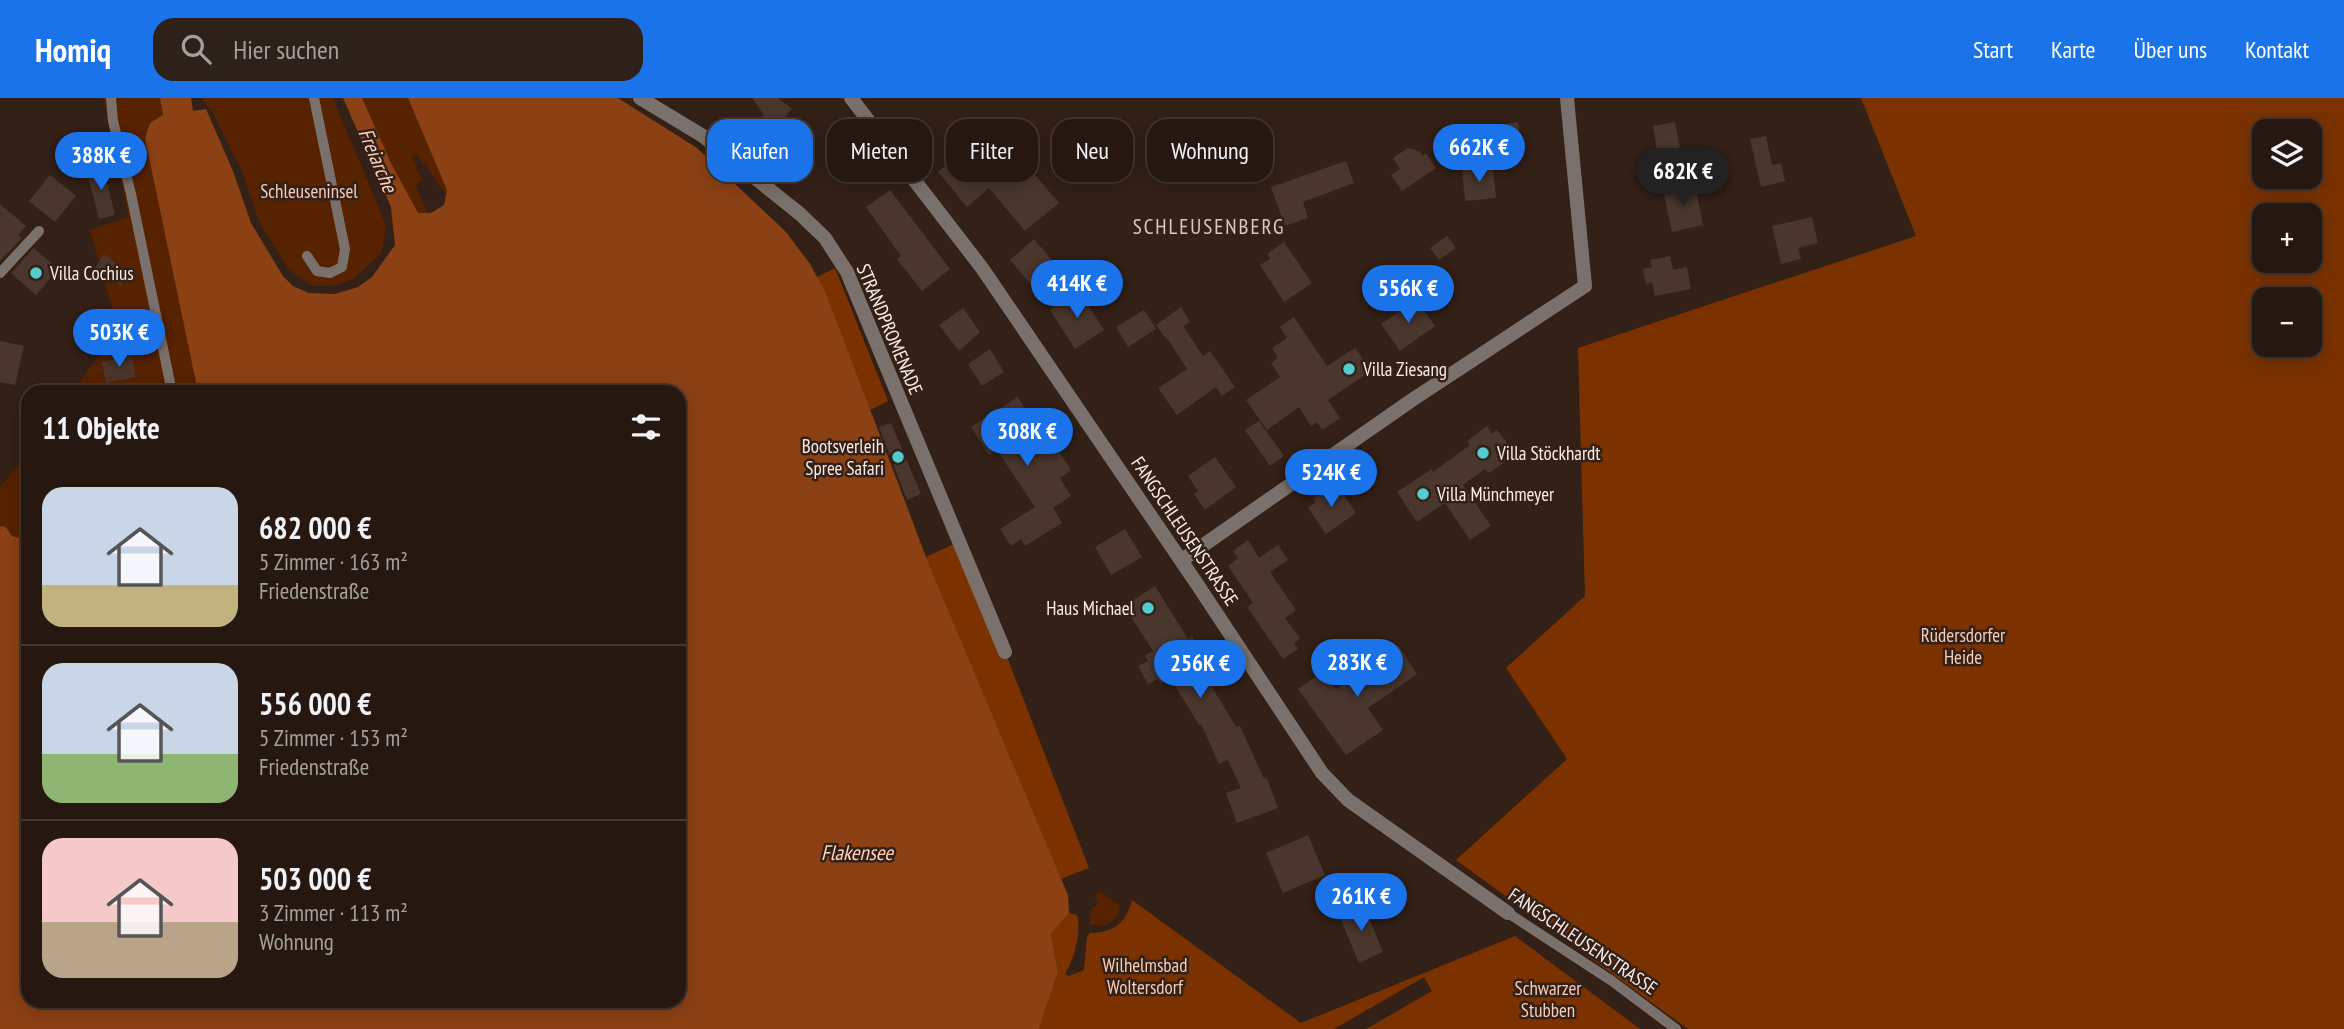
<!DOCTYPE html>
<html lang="de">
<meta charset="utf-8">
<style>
:root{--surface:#261811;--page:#2e211a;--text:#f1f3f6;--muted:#a4a09f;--line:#423731;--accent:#1a73e8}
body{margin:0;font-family:"PT Sans Narrow",sans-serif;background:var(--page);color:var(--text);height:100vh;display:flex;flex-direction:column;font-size:26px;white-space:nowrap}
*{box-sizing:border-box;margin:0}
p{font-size:23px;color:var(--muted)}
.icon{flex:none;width:38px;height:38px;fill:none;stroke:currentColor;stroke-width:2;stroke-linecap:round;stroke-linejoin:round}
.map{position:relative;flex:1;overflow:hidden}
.side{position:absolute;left:21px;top:287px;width:665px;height:623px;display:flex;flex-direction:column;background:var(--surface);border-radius:21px;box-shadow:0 4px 18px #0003,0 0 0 2px var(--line)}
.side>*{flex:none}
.guide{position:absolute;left:707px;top:21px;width:665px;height:63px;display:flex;gap:14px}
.buttons{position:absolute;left:2252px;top:21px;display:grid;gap:14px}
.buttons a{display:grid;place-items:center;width:70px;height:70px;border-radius:14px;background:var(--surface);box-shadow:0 4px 18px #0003,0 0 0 2px var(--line);font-size:35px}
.price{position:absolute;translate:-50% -60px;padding:0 16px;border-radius:24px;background:var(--accent);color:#fff;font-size:23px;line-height:46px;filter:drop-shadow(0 2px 4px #0008)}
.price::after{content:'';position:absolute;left:50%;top:42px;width:21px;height:16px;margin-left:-10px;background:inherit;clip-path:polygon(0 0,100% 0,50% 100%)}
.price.active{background:#222;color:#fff}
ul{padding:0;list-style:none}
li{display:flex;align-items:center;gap:21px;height:175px;padding:0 21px}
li+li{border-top:2px solid var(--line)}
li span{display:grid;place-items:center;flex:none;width:196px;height:140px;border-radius:21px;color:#555}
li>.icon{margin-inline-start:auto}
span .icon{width:84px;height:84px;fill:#fffc;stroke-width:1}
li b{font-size:30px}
h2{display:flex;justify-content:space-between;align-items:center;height:84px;padding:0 21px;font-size:30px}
.chip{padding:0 24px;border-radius:21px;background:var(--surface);box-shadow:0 4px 18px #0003,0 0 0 2px var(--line);font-size:24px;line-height:63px}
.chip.active{background:var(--accent);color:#fff}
header{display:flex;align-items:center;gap:42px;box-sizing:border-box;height:98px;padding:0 35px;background:var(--accent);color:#fff}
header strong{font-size:33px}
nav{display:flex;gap:38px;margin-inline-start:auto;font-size:24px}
.search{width:490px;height:63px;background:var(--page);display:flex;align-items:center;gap:18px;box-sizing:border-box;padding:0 24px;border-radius:21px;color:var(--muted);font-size:26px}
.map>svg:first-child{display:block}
</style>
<header>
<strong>Homiq</strong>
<div class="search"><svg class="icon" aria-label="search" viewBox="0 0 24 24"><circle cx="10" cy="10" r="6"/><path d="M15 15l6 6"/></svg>Hier suchen</div>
<nav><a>Start</a><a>Karte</a><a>Über uns</a><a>Kontakt</a></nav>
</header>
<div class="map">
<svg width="2344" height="931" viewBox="0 0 2344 931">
<rect width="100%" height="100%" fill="#332017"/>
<path fill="#562200" d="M103 0H160L161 2 191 254 198 294H73L118 230 90 132 129 119Z
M201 0H333L386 127 382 154 354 181 333 188H312L289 172 259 123 241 71 213 15Z
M362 0H408L447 92 446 96 428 71V66L422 65 417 57 412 59 422 81 415 87 428 115H418L392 67Z
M28 356V442L12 438 6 429 0 428V389Z
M1098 793 1120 807C1119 825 1105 830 1089 826L1092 809 1096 808 1098 803 1095 799Z"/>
<path fill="#7b3200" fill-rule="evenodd" d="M1861 0H2344V931H1688L1456 762 1567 661 1506 570 1585 498 1578 250 1916 138ZM2264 33H2310V79H2264ZM2264 117H2310V163H2264ZM2310 201V247H2264V201Z
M835 170 888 303 870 312 826 195 817 179Z
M958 444 1005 554 1089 770 1061 781 926 459Z
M1132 802 1301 925 1515 838 1640 931H1366L1432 893 1424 879 1334 931H1039L1058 874 1051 836 1069 815 1077 817C1082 833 1074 861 1065 876L1069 878 1084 872 1087 839 1090 835C1115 835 1126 824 1132 802Z"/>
<path fill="#8c4115" d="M160 0H191L193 13 206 11 233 73 251 125 283 178 293 188 309 195 335 196 358 189 372 179 395 147 391 109 343 0H362L392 67 418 115H431L444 107 447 92 408 0H618L697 50 786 134 810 166 826 195 926 459 1068 797 1069 815 1051 836 1058 874 1039 931H0V428L6 429 12 438 28 442V903H679V294H198L145 40 150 25 163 17Z"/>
<path fill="#4a362d" d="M752 0H778L792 11 785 19 788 22 784 27 793 34 787 43 801 54 786 75 771 64 763 74 737 53 764 17Z
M994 22 998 28 1000 27 1035 79 1036 78 1059 105 1025 133 989 90 967 109 938 74 979 40 976 35Z
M1518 24 1522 49 1493 53 1489 29Z
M1675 24 1682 60 1659 64 1653 28Z
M1766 38 1772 67 1781 65 1785 83 1761 89 1750 41Z
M1408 50 1419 53 1423 58 1426 55 1436 70 1402 93 1391 77 1400 71 1393 60Z
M1346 63 1354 85 1303 104 1308 120 1285 128 1271 89Z
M103 67 115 117 99 121 86 71Z
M1493 68 1496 100 1465 103 1462 71Z
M50 77 76 98 55 124 29 103Z
M1695 86 1703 127 1672 134 1663 92Z
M890 92 950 171 922 193 897 161 901 158 866 109Z
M0 106 26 128 18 137 22 140 0 163Z
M1812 119 1818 145 1798 150 1801 161 1781 166 1772 128Z
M1447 138 1456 150 1439 162 1430 150Z
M1034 141 1057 168 1033 189 1010 162Z
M1284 144 1312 185 1284 204 1260 167 1270 161 1267 156Z
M34 150 58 171 36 197 11 175Z
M104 156 130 176 121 188 95 170Z
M1670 158 1673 172 1687 169 1691 191 1655 198 1652 184 1646 186 1643 171 1652 169 1650 162Z
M1079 193 1104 232 1075 251 1050 212Z
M1416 202 1435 228 1400 253 1381 226Z
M1181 209 1190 224 1183 228 1203 258 1210 253 1235 289 1222 298 1216 289 1177 317 1158 290 1187 271 1167 240 1166 241 1156 227Z
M963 210 980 234 959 253 939 227Z
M1144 212 1156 231 1128 249 1116 229Z
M1294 219 1327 268 1355 250 1371 273 1328 302 1340 320 1322 332 1317 324 1311 328 1299 309 1267 332 1246 302 1280 279 1271 265 1278 260 1272 250 1287 240 1280 229Z
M0 243 24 248 15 287 0 284Z
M990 251 1004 274 982 288 968 266Z
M132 258 135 279 106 285 102 264Z
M1018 299 1046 345 1051 341 1071 372 1060 380 1071 398 1053 410 1062 425 1025 448 1021 441 1011 448 1000 431 1035 409 997 352 989 357 971 329Z
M1259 323 1284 358 1270 368 1245 332Z
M891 325 921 396 907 402 879 329Z
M1487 328 1492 336 1497 332 1512 351 1501 359 1505 364 1489 375 1485 371 1463 387 1491 428 1470 442 1445 405 1417 424 1397 394 1432 371 1433 374 1470 347 1467 343Z
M1215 359 1236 389 1205 412 1194 396 1198 393 1188 378Z
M1330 389 1333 394 1339 390 1356 415 1326 436 1308 410 1316 404 1313 401Z
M1125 431 1142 459 1111 477 1095 449Z
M1248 442 1259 460 1278 447 1288 462 1270 474 1296 512 1285 520 1300 540 1294 545 1298 551 1283 561 1247 509 1253 505 1228 468 1238 460 1233 453Z
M1155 488 1188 541 1192 538 1201 554 1197 557 1201 564 1198 566 1236 629 1240 628 1264 681 1267 680 1278 710 1237 725 1226 695 1241 690 1228 662 1219 666 1201 626 1199 627 1171 581 1161 586 1158 581 1148 586 1138 568 1148 563 1145 557 1153 553 1124 508Z
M1398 547 1417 576 1368 610 1383 632 1346 657 1298 591 1324 573 1336 591Z
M1308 737 1325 777 1283 795 1266 755Z
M1363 805 1383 854 1359 865 1338 815Z"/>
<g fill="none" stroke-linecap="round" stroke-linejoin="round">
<path stroke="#7b716c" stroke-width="10" d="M111 0 113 23 131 96 172 294
M307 158 317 173 330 175 342 169 345 151 314 0
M0 175 39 133
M1508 815 1612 883 1676 931"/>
<path stroke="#7b716c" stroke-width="14" d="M640 0 703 38 800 116 825 140 847 174 1005 554
M851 0 982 170 1197 486 1322 675 1348 702 1508 815
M1182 462 1412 302 1585 188 1567 0"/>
</g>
<g fill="#52cdcf" stroke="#332017" stroke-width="2.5">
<circle cx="36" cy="175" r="7"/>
<circle cx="1349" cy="271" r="7"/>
<circle cx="1483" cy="355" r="7"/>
<circle cx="898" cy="359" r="7"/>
<circle cx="1423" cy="396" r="7"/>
<circle cx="1148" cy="510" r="7"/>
</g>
<g text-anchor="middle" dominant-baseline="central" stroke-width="5" stroke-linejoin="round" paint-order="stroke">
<g font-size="19" fill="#f9cdb7" stroke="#332017">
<text x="309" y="93">Schleuseninsel</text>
<text x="1963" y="537">Rüdersdorfer<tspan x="1963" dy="22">Heide</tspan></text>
<text x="1145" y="867">Wilhelmsbad<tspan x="1145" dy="22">Woltersdorf</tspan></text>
<text x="1548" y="890">Schwarzer<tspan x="1548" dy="22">Stubben</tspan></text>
</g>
<g font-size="19" fill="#fbeee8" stroke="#332017" text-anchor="start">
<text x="50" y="175">Villa Cochius</text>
<text x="1363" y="271">Villa Ziesang</text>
<text x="884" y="348" text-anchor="end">Bootsverleih<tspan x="884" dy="22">Spree Safari</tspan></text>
<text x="1497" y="355">Villa Stöckhardt</text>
<text x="1437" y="396">Villa Münchmeyer</text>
<text x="1134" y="510" text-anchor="end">Haus Michael</text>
</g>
<g font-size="19" fill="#fbeee8" stroke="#332017">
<text transform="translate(890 231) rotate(67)">STRANDPROMENADE</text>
<text transform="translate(1185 433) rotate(56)">FANGSCHLEUSENSTRASSE</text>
<text transform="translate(1583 843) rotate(34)">FANGSCHLEUSENSTRASSE</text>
</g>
<g font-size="21" font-style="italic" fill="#ffd3bd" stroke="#332017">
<text transform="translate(378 62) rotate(67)">Freiarche</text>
<text x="857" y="754">Flakensee</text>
</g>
<g font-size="21" letter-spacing="2" fill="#e0c7bb" stroke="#332017">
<text x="1209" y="128">SCHLEUSENBERG</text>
</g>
</g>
</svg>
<div class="buttons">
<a><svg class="icon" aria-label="layers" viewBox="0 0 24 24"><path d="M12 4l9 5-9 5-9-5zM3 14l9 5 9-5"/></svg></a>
<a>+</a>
<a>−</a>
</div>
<b class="price" style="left:1479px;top:86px">662K €</b>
<b class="price" style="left:101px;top:94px">388K €</b>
<b class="price active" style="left:1683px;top:110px">682K €</b>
<b class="price" style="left:1077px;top:222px">414K €</b>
<b class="price" style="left:1408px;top:227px">556K €</b>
<b class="price" style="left:119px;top:271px">503K €</b>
<b class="price" style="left:1027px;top:370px">308K €</b>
<b class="price" style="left:1331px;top:411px">524K €</b>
<b class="price" style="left:1357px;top:601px">283K €</b>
<b class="price" style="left:1200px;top:602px">256K €</b>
<b class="price" style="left:1361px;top:835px">261K €</b>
<div class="guide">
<a class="chip active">Kaufen</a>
<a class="chip">Mieten</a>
<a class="chip">Filter</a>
<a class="chip">Neu</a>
<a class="chip">Wohnung</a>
</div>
<section class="side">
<h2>11 Objekte<svg class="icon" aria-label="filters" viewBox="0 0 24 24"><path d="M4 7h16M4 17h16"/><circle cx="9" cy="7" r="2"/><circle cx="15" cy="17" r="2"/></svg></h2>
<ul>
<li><span style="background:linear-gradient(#c9d6e8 70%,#c2b280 0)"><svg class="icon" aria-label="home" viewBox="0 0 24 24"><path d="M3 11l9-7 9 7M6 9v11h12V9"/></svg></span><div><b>682 000 €</b><p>5 Zimmer · 163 m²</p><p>Friedenstraße</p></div></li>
<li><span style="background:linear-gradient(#c9d6e8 65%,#8fb573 0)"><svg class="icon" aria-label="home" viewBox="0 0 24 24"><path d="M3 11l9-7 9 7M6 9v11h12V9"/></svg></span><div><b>556 000 €</b><p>5 Zimmer · 153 m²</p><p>Friedenstraße</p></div></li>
<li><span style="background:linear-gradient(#f6c9c9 60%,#b9a48a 0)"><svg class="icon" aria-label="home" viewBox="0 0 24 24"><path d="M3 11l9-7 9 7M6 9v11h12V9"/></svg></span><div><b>503 000 €</b><p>3 Zimmer · 113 m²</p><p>Wohnung</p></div></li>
</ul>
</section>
</div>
